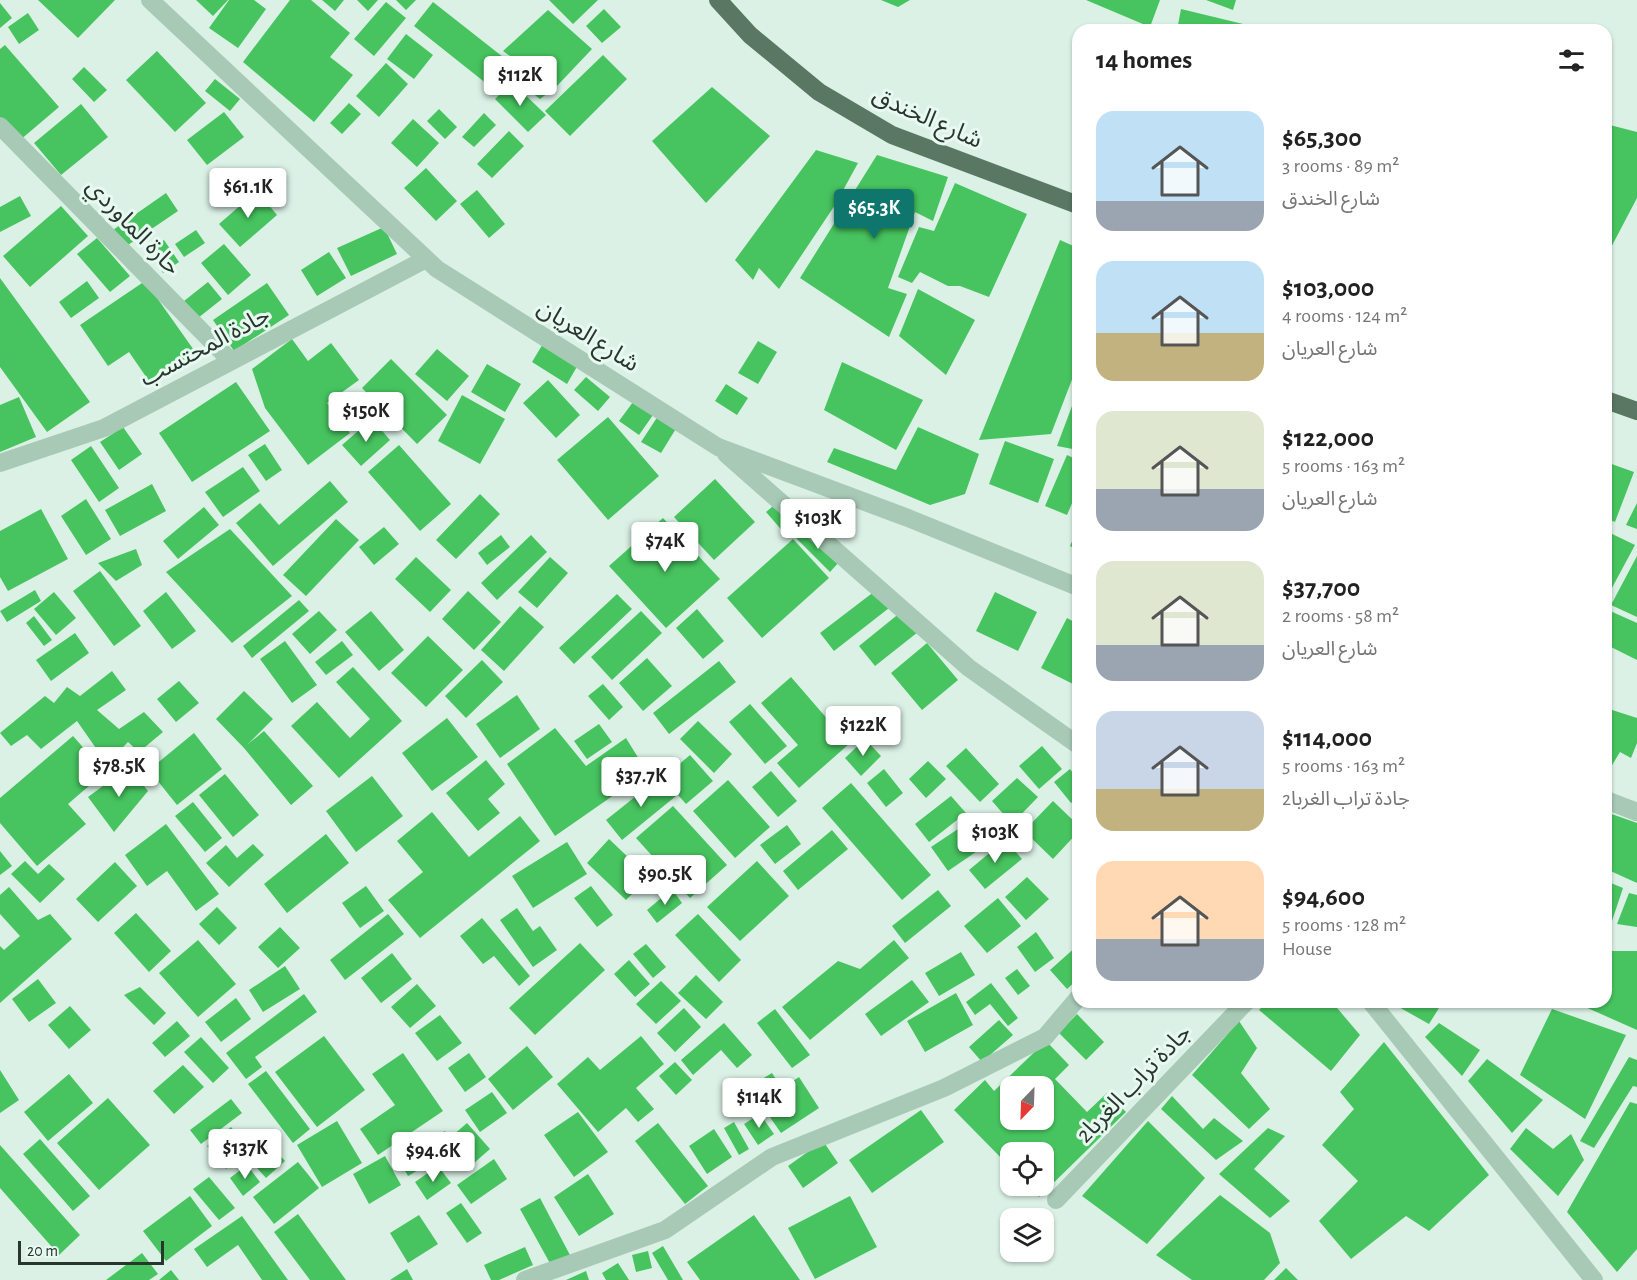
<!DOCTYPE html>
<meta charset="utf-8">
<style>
:root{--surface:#fff;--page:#f6f6f6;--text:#222;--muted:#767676;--accent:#0f766e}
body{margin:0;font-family:"Alegreya Sans","Noto Sans Arabic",sans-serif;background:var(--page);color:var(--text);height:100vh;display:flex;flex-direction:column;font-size:22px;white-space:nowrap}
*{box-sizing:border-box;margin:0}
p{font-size:20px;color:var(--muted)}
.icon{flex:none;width:33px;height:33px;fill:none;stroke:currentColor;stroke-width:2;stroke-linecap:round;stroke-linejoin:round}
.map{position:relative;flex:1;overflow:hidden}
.details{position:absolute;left:1072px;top:24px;width:540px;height:984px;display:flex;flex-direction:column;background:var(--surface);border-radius:18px;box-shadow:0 2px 4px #0004}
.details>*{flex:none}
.needle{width:39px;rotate:203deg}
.fabs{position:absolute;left:1000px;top:1076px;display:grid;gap:12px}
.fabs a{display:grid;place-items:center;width:54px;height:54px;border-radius:12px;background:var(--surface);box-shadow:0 2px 4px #0004;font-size:30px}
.scale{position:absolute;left:18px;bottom:15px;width:146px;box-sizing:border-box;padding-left:6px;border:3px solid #28362b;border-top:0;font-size:16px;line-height:21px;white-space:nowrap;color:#28362b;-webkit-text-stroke:4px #e7f9f0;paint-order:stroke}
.price{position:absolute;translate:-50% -51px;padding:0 14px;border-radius:6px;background:#fff;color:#222;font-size:20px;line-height:39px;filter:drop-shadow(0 2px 3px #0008)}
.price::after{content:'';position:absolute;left:50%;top:36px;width:18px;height:14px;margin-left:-9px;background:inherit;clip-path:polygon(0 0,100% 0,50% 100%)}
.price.active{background:var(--accent);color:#fff}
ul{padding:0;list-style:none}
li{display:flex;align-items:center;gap:18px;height:150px;padding:0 24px}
li span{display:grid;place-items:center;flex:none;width:168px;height:120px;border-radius:18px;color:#555}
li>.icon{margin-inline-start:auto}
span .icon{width:72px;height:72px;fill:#fffc;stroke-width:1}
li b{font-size:26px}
h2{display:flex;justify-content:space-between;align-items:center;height:72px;padding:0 24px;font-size:26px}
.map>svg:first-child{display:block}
</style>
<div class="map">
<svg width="1637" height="1280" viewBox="0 0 1637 1280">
<rect width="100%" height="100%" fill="#dbf1e6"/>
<path fill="#47c45f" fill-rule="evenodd" d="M38 0H115L78 38Z
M196 0H228L213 16Z
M229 0H254L266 9 238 48 209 28Z
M290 0H311L350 33 330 57 353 75 314 122 243 62Z
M322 0H344L335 11Z
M357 0H378L368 11Z
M396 0H416L406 10Z
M549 0H598L573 24Z
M881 0H910L898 7Z
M1086 0H1160L1150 27Z
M1206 0H1236L1233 10Z
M386 2 406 18 374 56 354 39Z
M433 2 512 64 492 88 414 26Z
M0 3 12 18 0 28Z
M604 9 621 27 602 43 586 26Z
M1181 9 1243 24 1242 30H1177Z
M548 10 592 49 556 87 540 99 509 75 520 63 503 51Z
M28 13 39 30 19 44 8 27Z
M406 34 433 55 414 79 387 59Z
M5 45 59 107 19 141 0 119V49Z
M157 51 206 103 175 132 126 80Z
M603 55 627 79 570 136 545 111Z
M386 63 408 84 379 117 356 96Z
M84 67 107 90 94 102 72 79Z
M215 79 240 99 230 111 205 91Z
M512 82 546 115 528 132 495 99Z
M712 87 770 136 706 203 652 141Z
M349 103 361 114 342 134 330 123Z
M81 104 108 137 61 175 34 143Z
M439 109 457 127 445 139 427 121Z
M224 112 244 137 207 165 187 140Z
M484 113 496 125 474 147 462 137Z
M413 119 439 143 417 167 391 143Z
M1606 124 1637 132V198L1606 257Z
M509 131 524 146 492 178 477 164Z
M816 150 858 163 835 205 779 289 759 268 753 280 735 260Z
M877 155 948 177 933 221 915 212 888 288 907 294 889 337 800 278Z
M426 168 457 201 436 221 404 188Z
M955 183 1027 214 989 297 960 286H948L920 272 912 283 898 277 919 227 934 231Z
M477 190 505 224 489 238 460 204Z
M257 191 277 215 240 247 219 224Z
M166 193 178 211 125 247 113 230Z
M20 196 31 216 0 232V207Z
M61 206 88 236 30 287 3 256Z
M384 227 397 254 351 276 337 248Z
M196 230 205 243 184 257 175 244Z
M97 238 130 276 110 292 77 254Z
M164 240 179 262 163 273 148 251Z
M1060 240 1078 248V364L1051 434 979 440Z
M224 244 251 275 228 295 201 263Z
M329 252 346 278 317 296 301 270Z
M0 278 90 402 47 432 0 367Z
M87 281 99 298 71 318 59 302Z
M145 281 196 353 151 384 129 352 108 366 80 325Z
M208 282 222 299 198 318 184 301Z
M267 283 289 315 234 351 213 320Z
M918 289 975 320 946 375 899 336Z
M292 339 308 361 331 343 359 380 327 403 350 433 308 465 265 408 252 369Z
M758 341 777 352 758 384 738 373Z
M544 342 579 363 567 384 532 362Z
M437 349 469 376 447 401 415 374Z
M391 359 447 415 417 444 362 388Z
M842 362 923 400 896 450 824 410Z
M487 364 521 384 505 412 471 392Z
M586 377 610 397 598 411 574 390Z
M548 380 580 415 556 438 523 403Z
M236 382 270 431 192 482 159 433Z
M726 384 748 398 737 415 715 401Z
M1078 390V450L1057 446Z
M462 395 505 419 480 464 438 441Z
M19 397 36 437 0 452V405Z
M633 402 653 415 639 435 619 421Z
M658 416 677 427 661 453 641 442Z
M608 417 659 476 608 520 557 460Z
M372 419 390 440 361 466 342 445Z
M123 427 142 454 119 470 100 442Z
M918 427 979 454 965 494 930 505 827 462 834 448 896 470Z
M1005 441 1054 459 1038 503 989 484Z
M265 444 282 470 266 481 248 455Z
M399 445 451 504 420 531 368 472Z
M91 446 119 488 99 502 71 460Z
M1067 455 1078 460V489L1067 515 1045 506Z
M1606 462 1634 472 1615 522 1606 518Z
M243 467 260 491 223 517 205 492Z
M715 479 755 522 714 560 674 517Z
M330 481 348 502 273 566 236 523 260 503 279 525Z
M152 484 166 511 120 536 105 510Z
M480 494 500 514 456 559 436 540Z
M86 499 111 539 86 555 61 516Z
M779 501 799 523 786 535 766 512Z
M1637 503V529L1626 525Z
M204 507 219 525 178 559 163 541Z
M41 509 68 559 8 591 0 577V531Z
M663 518 720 579 666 628 609 566Z
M336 519 359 540 306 596 283 575Z
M384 527 399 544 374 565 359 547Z
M807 528 840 561 830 572 796 538Z
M1078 528V550L1070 546Z
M230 529 292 596 232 643 166 572Z
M1606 531 1635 545 1606 599Z
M501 535 510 547 487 565 478 553Z
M531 535 547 552 497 600 481 583Z
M793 539 829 578 762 638 727 598Z
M136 549 142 565 116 581 98 563Z
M1637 556V617L1611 605Z
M416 557 451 590 430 612 395 579Z
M550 557 568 573 537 608 518 592Z
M100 571 141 626 114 646 73 591Z
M35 590 41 601 7 622 0 611Z
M468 591 501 622 474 650 442 619Z
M875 591 889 608 834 651 820 633Z
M54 592 76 618 56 635 34 609Z
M166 592 196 631 172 649 143 611Z
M995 592 1037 612 1018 651 976 631Z
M617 594 632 609 574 664 559 648Z
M299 600 309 611 252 658 243 646Z
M520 606 544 627 504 671 481 650Z
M697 609 724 641 703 659 676 628Z
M1608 610 1637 623V660L1609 646 1606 651Z
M319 611 337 630 310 654 292 634Z
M371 611 404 650 379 671 345 632Z
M641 611 662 633 612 680 591 657Z
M901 612 918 632 875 666 859 646Z
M34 616 52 640 44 646 26 623Z
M1067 618 1078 624 1077 686 1041 668Z
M75 633 89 653 51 681 36 660Z
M428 636 463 670 426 707 391 673Z
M285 641 317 685 292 703 260 659Z
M342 641 353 655 326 675 315 662Z
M927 643 958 680 922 710 891 673Z
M647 658 672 686 643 711 619 683Z
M482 660 503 682 466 718 445 696Z
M719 661 736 682 669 734 653 713Z
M353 667 402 721 339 778 291 726 317 702 350 738 370 719 336 682Z
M112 671 126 690 97 710 119 729 144 712 163 732 139 752 128 742 107 764 77 721 41 749 27 735 11 746 0 733 45 696 54 703 67 687 80 696Z
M791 677 849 744 799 788 777 763 798 745 761 703Z
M179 681 199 703 176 722 157 699Z
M603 684 623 707 609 720 588 696Z
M244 691 273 719 248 744 264 731 313 786 291 805 244 748 216 719Z
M517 695 540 729 500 758 476 724Z
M750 704 787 746 765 764 729 722Z
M1606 708 1637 718V743L1631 758 1620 752 1606 775Z
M447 718 478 757 432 791 402 753Z
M698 721 732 754 714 773 680 739Z
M599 724 612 742 587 759 574 741Z
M555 728 586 766 626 738 647 772 555 836 507 764Z
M194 733 222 769 177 805 149 770Z
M73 736 105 772 68 804 86 824 37 866 0 823V798Z
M865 739 881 756 861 776 845 758Z
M1042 746 1062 769 1039 789 1019 766Z
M966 748 999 784 980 802 946 766Z
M690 755 713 781 686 804 663 778Z
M486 760 505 784 488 799 500 813 478 831 446 793Z
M928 761 946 779 926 798 909 779Z
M129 767 148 791 114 832 88 797Z
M884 769 903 793 886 807 867 783Z
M1070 769 1078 780V797L1071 803 1054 782Z
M771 771 797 801 778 817 752 787Z
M225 774 259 815 233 837 199 795Z
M372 776 403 816 356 852 326 811Z
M660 777 676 796 622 840 606 820Z
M1017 778 1038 797 1012 824 992 801Z
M728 780 770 827 735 858 693 811Z
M851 783 931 875 902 900 822 808Z
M951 796 966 813 929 842 915 824Z
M1053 801 1078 825V832L1053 859 1024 831Z
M193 802 222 838 205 852 175 816Z
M673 806 727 865 690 898 636 838Z
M432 812 469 857 520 816 540 841 420 938 388 900 423 872 397 841Z
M1606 812 1637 823V883L1606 869Z
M973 819 989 843 948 871 931 847Z
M166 824 219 894 196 911 167 871 147 886 125 855Z
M787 825 801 844 775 864 760 845Z
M832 830 848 849 798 890 783 871Z
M326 834 349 863 287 913 264 884Z
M609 839 649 877 626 900 587 863Z
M1005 840 1022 859 985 889 969 870Z
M567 842 587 874 533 908 512 876Z
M253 844 264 855 229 887 206 863 226 845 237 858Z
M0 851 12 866 0 875Z
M25 861 38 874 49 864 65 879 40 903 11 874Z
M757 861 789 896 740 941 707 907Z
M115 862 137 886 98 922 76 899Z
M1027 877 1049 899 1026 920 1005 897Z
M1606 881 1623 888 1611 924H1606Z
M366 886 384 911 360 928 342 903Z
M591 886 613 915 597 927 574 898Z
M9 887 38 920 50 914 72 939 0 1003V946L4 950 20 936 0 914V895Z
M672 889 682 903 657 923 647 910Z
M938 890 951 906 905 943 892 926Z
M1629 893 1637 895V927L1617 924Z
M998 898 1021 926 987 953 964 926Z
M217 907 237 928 219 945 199 924Z
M517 908 533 931 540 926 557 950 533 967 500 920Z
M136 913 171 951 149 972 114 933Z
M388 914 404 934 345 980 330 960Z
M698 914 741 960 719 982 675 935Z
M482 918 530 976 519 986 494 956 483 964 460 936Z
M280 927 300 948 278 968 258 947Z
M1036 932 1054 958 1035 972 1017 947Z
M198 940 236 984 198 1017 159 973Z
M894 940 909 958 810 1040 782 1007 838 961 860 969Z
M580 943 605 970 535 1035 509 1008Z
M646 944 666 967 653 978 633 954Z
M1078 945V979L1067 989 1050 970Z
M1606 951H1637V1030L1574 1002H1606Z
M961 952 975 975 939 996 925 973Z
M392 953 412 979 381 1003 361 978Z
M629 960 650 984 635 997 614 974Z
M285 966 300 989 263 1012 249 990Z
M1017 969 1030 986 1018 995 1005 978Z
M696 975 723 1002 706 1019 678 993Z
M38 979 56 1003 29 1022 12 999Z
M912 980 929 1002 881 1036 865 1014Z
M661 981 681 1001 656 1024 636 1004Z
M991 983 1018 1018 1008 1026 990 1004 975 1015 966 1002Z
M417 984 436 1006 410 1028 391 1007Z
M140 987 166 1013 154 1025 124 995Z
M956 993 973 1025 925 1052 907 1021Z
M304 994 317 1012 255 1057 262 1067 246 1079 226 1053Z
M236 998 251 1019 221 1042 205 1022Z
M1267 1002H1332L1360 1035 1331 1071 1259 1010Z
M1400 1002H1426L1439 1008 1429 1024 1397 1006Z
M70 1006 91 1030 69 1049 48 1025Z
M684 1008 701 1027 675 1052 657 1033Z
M775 1009 810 1055 792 1068 757 1023Z
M1552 1009 1626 1035 1585 1119 1520 1075Z
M1077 1014 1104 1042 1086 1060 1059 1033Z
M440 1015 462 1043 437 1061 415 1033Z
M999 1020 1013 1035 982 1062 969 1047Z
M177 1021 190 1036 165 1057 152 1043Z
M1239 1021 1257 1048 1241 1073 1270 1109 1249 1129 1192 1075Z
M724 1023 752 1055 737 1068 721 1050 693 1075 681 1060Z
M1439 1023 1480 1050 1462 1076 1425 1037Z
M324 1036 365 1090 317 1127 275 1072Z
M641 1036 664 1064 636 1088 654 1109 638 1122 626 1108 598 1132 557 1084 588 1057 600 1070Z
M201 1037 229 1068 213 1083 184 1052Z
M1046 1041 1069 1065 1055 1079 1087 1112 1107 1093 1126 1112 1039 1197 1028 1185H1044V1152H1011V1168L954 1110 985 1080 994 1091ZM1011 1086H1044V1119H1011Z
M1384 1042 1489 1175 1429 1231 1406 1216 1351 1259 1319 1221 1358 1181 1322 1145 1354 1109 1340 1092Z
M527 1046 553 1077 513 1110 488 1079Z
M403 1053 443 1111 378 1155 360 1129 395 1105 372 1074Z
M469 1053 486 1077 465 1092 448 1068Z
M1629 1057 1637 1060V1087L1633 1086 1594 1148 1580 1141Z
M1487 1059 1543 1100 1512 1133 1468 1081Z
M675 1062 692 1080 676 1095 659 1076Z
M183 1065 204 1087 174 1114 153 1091Z
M0 1070 19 1100 0 1113Z
M266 1071 310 1129 293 1143 248 1084Z
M772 1073 781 1087 755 1102 747 1088Z
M69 1074 93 1103 48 1141 24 1112Z
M799 1077 819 1108 781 1133 760 1103Z
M492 1092 507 1113 480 1132 465 1110Z
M1172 1096 1203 1129 1214 1118 1243 1141 1216 1160 1161 1109Z
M108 1098 150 1145 99 1190 57 1143Z
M231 1099 242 1113 201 1144 190 1130Z
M1630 1102 1637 1104V1249L1617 1272 1567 1212Z
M921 1110 944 1142 872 1193 849 1160Z
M578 1112 608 1152 574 1177 544 1135Z
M760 1114 774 1134 758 1145 744 1124Z
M337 1121 362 1163 322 1187 297 1145Z
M1148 1121 1205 1178 1147 1244 1082 1196Z
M734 1122 749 1149 739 1155 724 1128Z
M467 1123 490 1149 474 1163 452 1136Z
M658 1123 708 1186 685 1204 635 1141Z
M231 1127 249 1150 226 1169 207 1146Z
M1268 1128 1285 1136 1254 1169 1290 1201 1270 1218 1219 1174Z
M1526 1128 1553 1149 1571 1134 1584 1160 1558 1196 1510 1149Z
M714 1129 732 1157 707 1174 689 1146Z
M445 1131 455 1149 408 1176 397 1157Z
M40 1139 90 1196 73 1211 23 1154Z
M266 1140 285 1161 266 1178 248 1158Z
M823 1141 838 1163 803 1188 788 1166Z
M0 1145 80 1235 59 1255 0 1188Z
M385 1156 401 1185 369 1204 353 1174Z
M494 1159 507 1179 471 1204 457 1185Z
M298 1162 319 1188 274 1224 253 1197Z
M247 1165 260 1182 243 1196 230 1178Z
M438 1166 451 1183 427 1200 415 1182Z
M588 1174 614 1214 579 1236 554 1197Z
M209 1177 235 1208 219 1220 193 1189Z
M1220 1195 1270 1233 1280 1263 1264 1280H1192L1156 1255Z
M190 1196 212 1226 166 1261 143 1231Z
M850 1196 877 1247 815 1279 788 1228Z
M540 1198 571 1257 552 1267 520 1209Z
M461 1203 482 1233 467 1243 446 1213Z
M298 1214 346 1280H310L274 1232Z
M419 1215 438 1244 408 1263 390 1233Z
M754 1215 800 1280H700L687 1262Z
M242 1216 288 1280H262L238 1245 207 1267 194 1249Z
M663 1246 683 1280H668L652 1253Z
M525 1247 533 1265 499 1280H491L484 1265Z
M648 1251 652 1268 636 1272 632 1255Z
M142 1253 158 1274 149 1280H106Z
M618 1263 629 1280H606L602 1273Z
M1286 1268 1298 1280H1274Z
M407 1269 413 1280H390Z
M171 1270 179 1280H159Z
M586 1271 589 1280H566Z"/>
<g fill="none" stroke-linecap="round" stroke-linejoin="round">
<path stroke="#a7c9b5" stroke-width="18" d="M150 0 437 269 718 447 908 518 1078 587
M0 126 231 361
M726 454 969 668 1078 745
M0 463 104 428 426 259
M1606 800 1637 812
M1371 1002 1594 1280
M1056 1200 1246 1002
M525 1280 665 1230 772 1157 944 1088 1045 1037 1078 998"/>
<path stroke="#597762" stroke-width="18" d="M718 0 750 35 819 92 892 135 1078 205
M1606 400 1637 411"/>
</g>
<g text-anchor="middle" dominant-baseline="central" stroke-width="6" stroke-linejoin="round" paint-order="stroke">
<g font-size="24" fill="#28362b" stroke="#e7f9f0">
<text transform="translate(927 118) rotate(24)">شارع الخندق</text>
<text transform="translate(133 227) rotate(46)">حارة الماوردي</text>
<text transform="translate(588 336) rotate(32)">شارع العريان</text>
<text transform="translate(205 347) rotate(-28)">جادة المحتسب</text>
<text transform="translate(1134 1084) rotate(-46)">جادة تراب الغربا2</text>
</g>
</g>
</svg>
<div class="fabs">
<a><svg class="needle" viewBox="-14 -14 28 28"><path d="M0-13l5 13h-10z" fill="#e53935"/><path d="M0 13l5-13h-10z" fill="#767676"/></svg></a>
<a><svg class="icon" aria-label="locate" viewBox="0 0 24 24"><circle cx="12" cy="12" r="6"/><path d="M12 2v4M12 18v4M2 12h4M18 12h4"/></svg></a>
<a><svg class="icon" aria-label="layers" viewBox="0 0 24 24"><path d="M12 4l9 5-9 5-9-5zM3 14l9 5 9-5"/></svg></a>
</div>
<div class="scale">20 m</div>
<b class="price" style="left:520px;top:107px">$112K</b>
<b class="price" style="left:248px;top:219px">$61.1K</b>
<b class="price active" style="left:874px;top:240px">$65.3K</b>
<b class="price" style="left:366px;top:443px">$150K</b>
<b class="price" style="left:818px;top:550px">$103K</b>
<b class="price" style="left:665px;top:573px">$74K</b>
<b class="price" style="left:863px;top:757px">$122K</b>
<b class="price" style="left:119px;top:798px">$78.5K</b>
<b class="price" style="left:641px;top:808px">$37.7K</b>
<b class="price" style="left:995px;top:864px">$103K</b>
<b class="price" style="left:665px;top:906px">$90.5K</b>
<b class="price" style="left:759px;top:1129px">$114K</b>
<b class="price" style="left:245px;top:1180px">$137K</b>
<b class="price" style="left:433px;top:1183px">$94.6K</b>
<section class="details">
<h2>14 homes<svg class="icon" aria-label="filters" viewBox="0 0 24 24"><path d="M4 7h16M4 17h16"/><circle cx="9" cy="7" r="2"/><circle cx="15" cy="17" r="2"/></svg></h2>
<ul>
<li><span style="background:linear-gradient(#bfe0f5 75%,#9aa5b1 0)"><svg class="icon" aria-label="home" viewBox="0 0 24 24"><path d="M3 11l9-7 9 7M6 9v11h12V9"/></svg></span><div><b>$65,300</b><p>3 rooms · 89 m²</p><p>شارع الخندق</p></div></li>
<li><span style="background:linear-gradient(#bfe0f5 60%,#c2b280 0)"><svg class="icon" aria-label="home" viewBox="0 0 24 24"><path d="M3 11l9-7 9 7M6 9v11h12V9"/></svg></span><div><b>$103,000</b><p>4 rooms · 124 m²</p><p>شارع العريان</p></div></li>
<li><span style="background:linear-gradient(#dfe7d0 65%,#9aa5b1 0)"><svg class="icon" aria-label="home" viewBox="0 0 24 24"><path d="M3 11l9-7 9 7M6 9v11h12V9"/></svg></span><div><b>$122,000</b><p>5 rooms · 163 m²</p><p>شارع العريان</p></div></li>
<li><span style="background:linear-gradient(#dfe7d0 70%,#9aa5b1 0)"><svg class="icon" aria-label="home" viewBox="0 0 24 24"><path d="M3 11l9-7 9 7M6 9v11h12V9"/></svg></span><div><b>$37,700</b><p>2 rooms · 58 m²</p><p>شارع العريان</p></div></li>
<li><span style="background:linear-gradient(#c9d6e8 65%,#c2b280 0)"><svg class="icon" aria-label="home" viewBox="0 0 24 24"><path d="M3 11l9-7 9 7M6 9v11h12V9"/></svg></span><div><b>$114,000</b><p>5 rooms · 163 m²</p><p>جادة تراب الغربا2</p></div></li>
<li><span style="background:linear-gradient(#ffd9b3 65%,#9aa5b1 0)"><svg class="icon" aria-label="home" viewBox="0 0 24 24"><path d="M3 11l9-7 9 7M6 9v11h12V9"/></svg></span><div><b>$94,600</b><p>5 rooms · 128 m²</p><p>House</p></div></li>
</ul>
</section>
</div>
